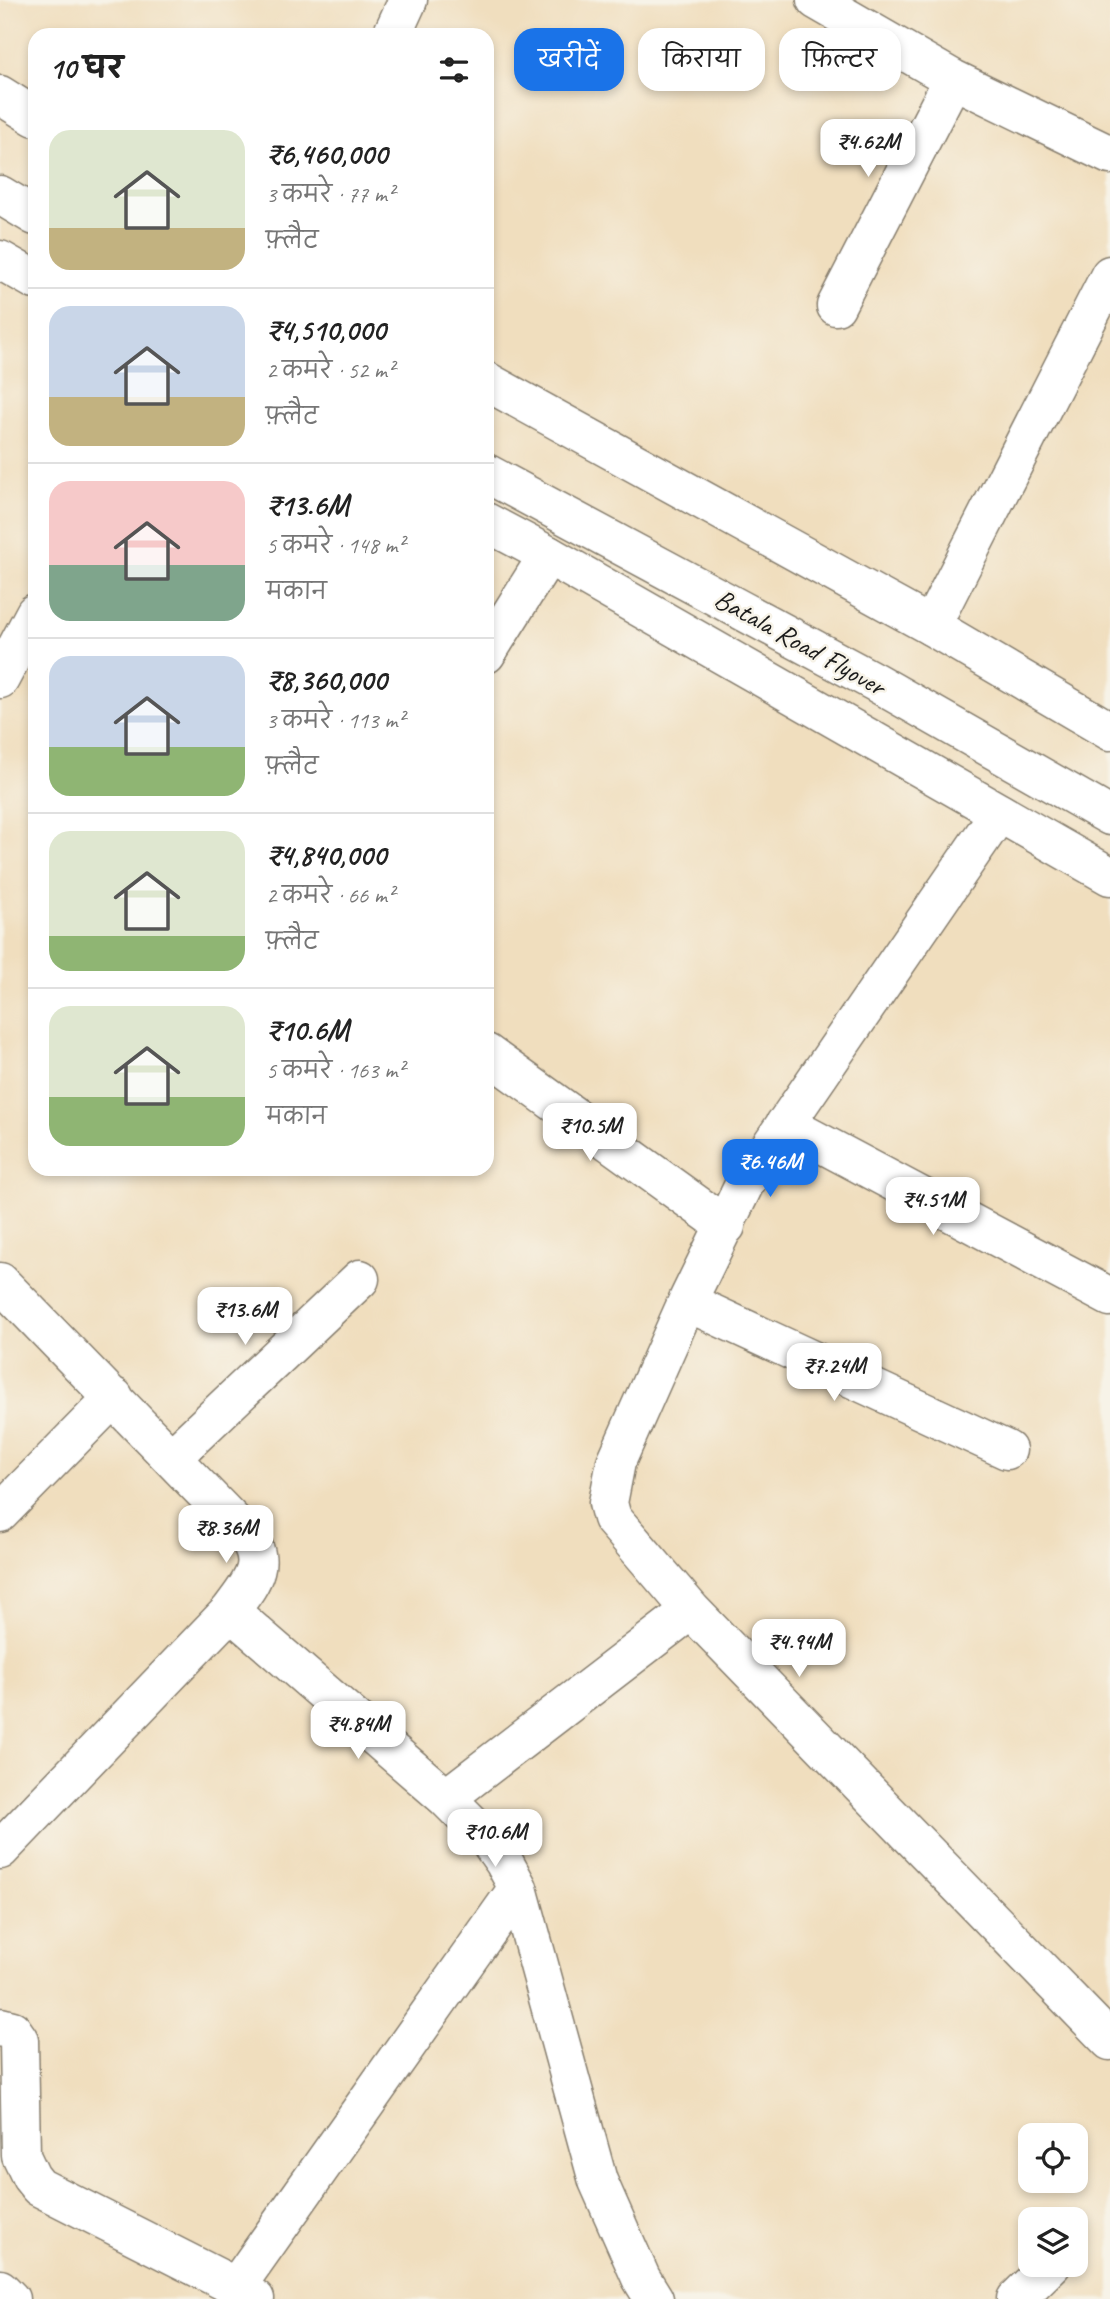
<!DOCTYPE html>
<html lang="hi">
<meta charset="utf-8">
<style>
:root{--surface:#fff;--page:#f6f6f6;--text:#222;--muted:#767676;--line:#e0e0e0;--accent:#1a73e8}
body{margin:0;font-family:Caveat,"Playpen Sans Deva",sans-serif;background:var(--page);color:var(--text);height:100vh;display:flex;flex-direction:column;font-size:26px;white-space:nowrap}
*{box-sizing:border-box;margin:0}
p{font-size:23px;color:var(--muted)}
.icon{flex:none;width:38px;height:38px;fill:none;stroke:currentColor;stroke-width:2;stroke-linecap:round;stroke-linejoin:round}
.map{position:relative;flex:1;overflow:hidden}
.drawer{position:absolute;left:28px;top:28px;width:466px;height:1148px;display:flex;flex-direction:column;background:var(--surface);border-radius:21px;box-shadow:0 4px 10px #0003}
.drawer>*{flex:none}
.top-card{position:absolute;left:514px;top:28px;width:490px;height:63px;display:flex;gap:14px}
.tools{position:absolute;left:1018px;top:2123px;display:grid;gap:14px}
.tools a{display:grid;place-items:center;width:70px;height:70px;border-radius:14px;background:var(--surface);box-shadow:0 4px 10px #0003;font-size:35px}
.price{position:absolute;translate:-50% -60px;padding:0 16px;border-radius:14px;background:#fff;color:#222;font-size:23px;line-height:46px;filter:drop-shadow(0 2px 4px #0008)}
.price::after{content:'';position:absolute;left:50%;top:42px;width:21px;height:16px;margin-left:-10px;background:inherit;clip-path:polygon(0 0,100% 0,50% 100%)}
.price.selected{background:var(--accent);color:#fff}
ul{padding:0;list-style:none}
li{display:flex;align-items:center;gap:21px;height:175px;padding:0 21px}
li+li{border-top:2px solid var(--line)}
li span{display:grid;place-items:center;flex:none;width:196px;height:140px;border-radius:21px;color:#555}
li>.icon{margin-inline-start:auto}
span .icon{width:84px;height:84px;fill:#fffc;stroke-width:1}
li b{font-size:30px}
h2{display:flex;justify-content:space-between;align-items:center;height:84px;padding:0 21px;font-size:30px}
.pill{padding:0 24px;border-radius:21px;background:var(--surface);box-shadow:0 4px 10px #0003;font-size:24px;line-height:63px}
.pill.selected{background:var(--accent);color:#fff}
.map>svg:first-child{display:block}
</style>
<div class="map">
<svg width="1110" height="2299" viewBox="0 0 1110 2299">
<rect width="100%" height="100%" fill="#f7f3e8"/>
<filter id="ink" filterUnits="userSpaceOnUse"><feTurbulence type="fractalNoise" baseFrequency=".0143" numOctaves="2"/><feDisplacementMap in="SourceGraphic" scale="14" xChannelSelector="R" yChannelSelector="G"/><feConvolveMatrix kernelMatrix="1 2 1 2 8 2 1 2 1" color-interpolation-filters="sRGB"/></filter>
<filter id="wash" filterUnits="userSpaceOnUse"><feTurbulence type="fractalNoise" baseFrequency=".00686" numOctaves="4" result="noise"/><feDisplacementMap in="SourceGraphic" scale="28" xChannelSelector="R" yChannelSelector="G"/><feGaussianBlur stdDeviation="1.57" result="paint"/><feColorMatrix in="noise" values="0 0 0 0 0 0 0 0 0 0 0 0 0 0 0 0 0 1.4 0 .05"/><feComposite in="paint" operator="in"/></filter>
<g filter="url(#wash)">
<rect width="100%" height="100%" fill="#f0debe"/>
</g>
<g filter="url(#ink)">
<g fill="none" stroke-linecap="round" stroke-linejoin="round">
<g stroke="#867d6d" stroke-width="41">
<path id="minor" d="M816 0 953 79 1110 155
M392 35 408 0
M836 306 953 79
M931 626 1110 275
M486 654 548 555
M0 679 35 613
M486 1053 726 1226
M785 1124 1110 1297
M0 1282 244 1533C271 1563 249 1585 230 1611L0 1850
M687 1302 1007 1450
M172 1457 360 1279
M0 1513 114 1397
M691 1610 612 1518 608 1503 616 1462 687 1302 745 1183 999 813
M230 1611 446 1798 490 1842 504 1862 518 1888
M446 1798 691 1610 1110 2041
M0 2027 12 2030 19 2040 21 2156 31 2177 39 2187 236 2287 255 2299
M236 2287 518 1888 598 2181 641 2278 654 2299
M0 2289 10 2299
M1016 2299 1052 2264"/>
</g>
<g stroke="#867d6d" stroke-width="41">
<path id="primary" d="M0 95 35 117
M0 195 35 216
M0 260 35 280
M486 381 931 626 1110 731
M486 473 875 682 1110 816
M486 522 548 555 1110 876"/>
</g>
<use href="#minor" stroke="#fff" stroke-width="38"/>
<use href="#primary" stroke="#fff" stroke-width="38"/>
</g>
</g>
<g text-anchor="middle" dominant-baseline="central" stroke-width="5" stroke-linejoin="round" paint-order="stroke">
<g font-size="28" fill="#1c1c1c" stroke="#f7f3e8">
<text transform="translate(800 642) rotate(29)">Batala Road Flyover</text>
</g>
</g>
</svg>
<div class="tools">
<a><svg class="icon" aria-label="locate" viewBox="0 0 24 24"><circle cx="12" cy="12" r="6"/><path d="M12 2v4M12 18v4M2 12h4M18 12h4"/></svg></a>
<a><svg class="icon" aria-label="layers" viewBox="0 0 24 24"><path d="M12 4l9 5-9 5-9-5zM3 14l9 5 9-5"/></svg></a>
</div>
<b class="price" style="left:868px;top:179px">₹4.62M</b>
<b class="price" style="left:590px;top:1163px">₹10.5M</b>
<b class="price selected" style="left:770px;top:1199px">₹6.46M</b>
<b class="price" style="left:933px;top:1237px">₹4.51M</b>
<b class="price" style="left:245px;top:1347px">₹13.6M</b>
<b class="price" style="left:834px;top:1403px">₹7.24M</b>
<b class="price" style="left:226px;top:1565px">₹8.36M</b>
<b class="price" style="left:799px;top:1679px">₹4.94M</b>
<b class="price" style="left:358px;top:1761px">₹4.84M</b>
<b class="price" style="left:495px;top:1869px">₹10.6M</b>
<div class="top-card">
<a class="pill selected">खरीदें</a>
<a class="pill">किराया</a>
<a class="pill">फ़िल्टर</a>
</div>
<section class="drawer">
<h2>10 घर<svg class="icon" aria-label="filters" viewBox="0 0 24 24"><path d="M4 7h16M4 17h16"/><circle cx="9" cy="7" r="2"/><circle cx="15" cy="17" r="2"/></svg></h2>
<ul>
<li><span style="background:linear-gradient(#dfe7d0 70%,#c2b280 0)"><svg class="icon" aria-label="home" viewBox="0 0 24 24"><path d="M3 11l9-7 9 7M6 9v11h12V9"/></svg></span><div><b>₹6,460,000</b><p>3 कमरे · 77 m²</p><p>फ़्लैट</p></div></li>
<li><span style="background:linear-gradient(#c9d6e8 65%,#c2b280 0)"><svg class="icon" aria-label="home" viewBox="0 0 24 24"><path d="M3 11l9-7 9 7M6 9v11h12V9"/></svg></span><div><b>₹4,510,000</b><p>2 कमरे · 52 m²</p><p>फ़्लैट</p></div></li>
<li><span style="background:linear-gradient(#f6c9c9 60%,#7fa58c 0)"><svg class="icon" aria-label="home" viewBox="0 0 24 24"><path d="M3 11l9-7 9 7M6 9v11h12V9"/></svg></span><div><b>₹13.6M</b><p>5 कमरे · 148 m²</p><p>मकान</p></div></li>
<li><span style="background:linear-gradient(#c9d6e8 65%,#8fb573 0)"><svg class="icon" aria-label="home" viewBox="0 0 24 24"><path d="M3 11l9-7 9 7M6 9v11h12V9"/></svg></span><div><b>₹8,360,000</b><p>3 कमरे · 113 m²</p><p>फ़्लैट</p></div></li>
<li><span style="background:linear-gradient(#dfe7d0 75%,#8fb573 0)"><svg class="icon" aria-label="home" viewBox="0 0 24 24"><path d="M3 11l9-7 9 7M6 9v11h12V9"/></svg></span><div><b>₹4,840,000</b><p>2 कमरे · 66 m²</p><p>फ़्लैट</p></div></li>
<li><span style="background:linear-gradient(#dfe7d0 65%,#8fb573 0)"><svg class="icon" aria-label="home" viewBox="0 0 24 24"><path d="M3 11l9-7 9 7M6 9v11h12V9"/></svg></span><div><b>₹10.6M</b><p>5 कमरे · 163 m²</p><p>मकान</p></div></li>
</ul>
</section>
</div>
